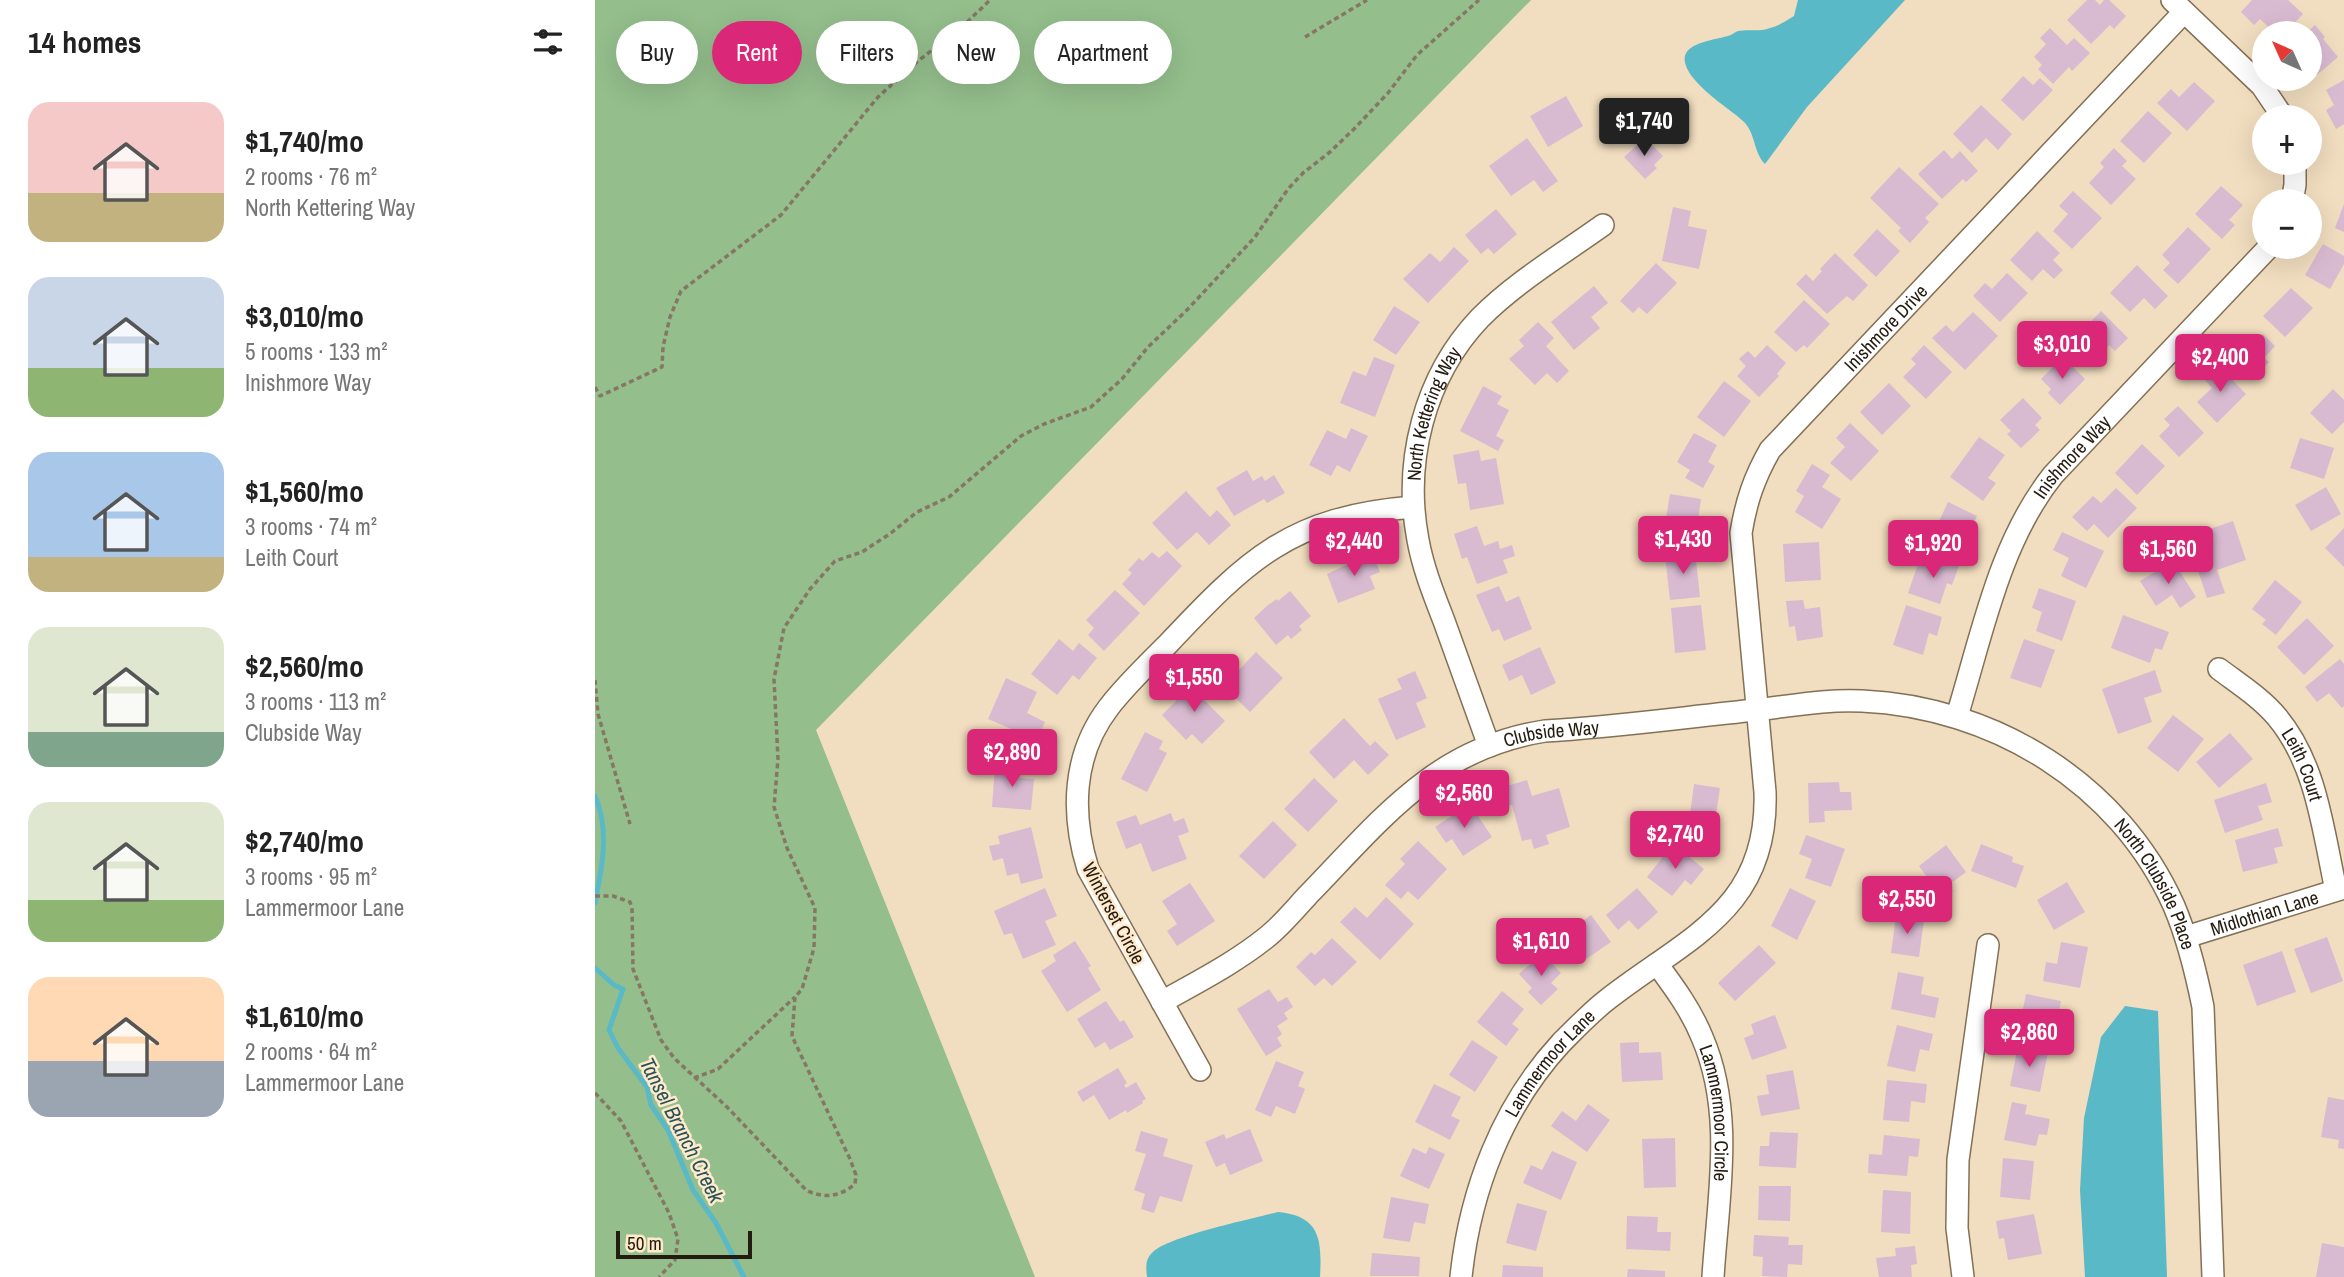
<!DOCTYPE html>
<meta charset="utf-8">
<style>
:root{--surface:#fff;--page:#f6f6f6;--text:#222;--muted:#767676;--accent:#db2777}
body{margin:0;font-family:"Archivo Narrow",sans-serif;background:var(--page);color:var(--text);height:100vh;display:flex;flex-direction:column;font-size:26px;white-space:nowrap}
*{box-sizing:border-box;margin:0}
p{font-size:23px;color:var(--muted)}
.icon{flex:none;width:38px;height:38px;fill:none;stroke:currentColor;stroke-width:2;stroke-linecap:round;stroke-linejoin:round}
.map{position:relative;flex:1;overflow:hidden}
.panel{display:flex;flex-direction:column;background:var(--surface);width:595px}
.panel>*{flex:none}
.guide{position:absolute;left:21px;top:21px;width:665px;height:63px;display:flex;gap:14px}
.needle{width:46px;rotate:315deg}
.buttons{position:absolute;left:1657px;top:21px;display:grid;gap:14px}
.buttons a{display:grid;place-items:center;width:70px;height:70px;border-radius:50%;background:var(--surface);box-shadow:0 7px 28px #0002;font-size:35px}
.scale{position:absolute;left:21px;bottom:18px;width:136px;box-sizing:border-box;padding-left:7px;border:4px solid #241c11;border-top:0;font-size:19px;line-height:24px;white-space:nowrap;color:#241c11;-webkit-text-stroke:5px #ffeacc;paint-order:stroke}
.price{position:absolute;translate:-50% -60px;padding:0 16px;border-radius:7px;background:var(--accent);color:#fff;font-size:23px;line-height:46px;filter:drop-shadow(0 2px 4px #0008)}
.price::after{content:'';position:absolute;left:50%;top:42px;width:21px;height:16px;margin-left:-10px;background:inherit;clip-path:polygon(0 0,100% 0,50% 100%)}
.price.on{background:#222;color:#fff}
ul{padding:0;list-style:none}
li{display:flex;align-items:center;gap:21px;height:175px;padding:0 28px}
li span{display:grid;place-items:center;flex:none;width:196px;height:140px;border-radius:21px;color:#555}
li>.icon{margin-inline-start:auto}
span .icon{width:84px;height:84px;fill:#fffc;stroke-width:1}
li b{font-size:30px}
h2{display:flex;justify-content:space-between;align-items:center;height:84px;padding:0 28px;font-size:30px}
.pill{padding:0 24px;border-radius:32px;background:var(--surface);box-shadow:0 7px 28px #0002;font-size:24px;line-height:63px}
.pill.on{background:var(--accent);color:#fff}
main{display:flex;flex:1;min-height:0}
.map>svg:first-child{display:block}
</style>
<main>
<section class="panel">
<h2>14 homes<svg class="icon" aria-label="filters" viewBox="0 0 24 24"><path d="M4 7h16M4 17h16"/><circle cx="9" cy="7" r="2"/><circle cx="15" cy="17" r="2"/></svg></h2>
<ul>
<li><span style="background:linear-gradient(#f6c9c9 65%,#c2b280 0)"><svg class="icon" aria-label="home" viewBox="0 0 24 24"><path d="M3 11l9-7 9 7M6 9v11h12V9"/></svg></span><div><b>$1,740/mo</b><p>2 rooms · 76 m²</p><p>North Kettering Way</p></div></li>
<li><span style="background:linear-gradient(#c9d6e8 65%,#8fb573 0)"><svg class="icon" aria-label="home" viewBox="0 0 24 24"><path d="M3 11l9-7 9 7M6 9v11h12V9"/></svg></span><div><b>$3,010/mo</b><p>5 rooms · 133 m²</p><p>Inishmore Way</p></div></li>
<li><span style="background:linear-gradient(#a9c7e8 75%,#c2b280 0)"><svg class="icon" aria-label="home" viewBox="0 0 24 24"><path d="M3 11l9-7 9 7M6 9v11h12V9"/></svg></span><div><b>$1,560/mo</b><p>3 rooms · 74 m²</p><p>Leith Court</p></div></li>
<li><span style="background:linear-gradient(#dfe7d0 75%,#7fa58c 0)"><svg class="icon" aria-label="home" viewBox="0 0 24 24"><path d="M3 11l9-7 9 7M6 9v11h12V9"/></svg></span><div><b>$2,560/mo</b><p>3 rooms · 113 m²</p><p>Clubside Way</p></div></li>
<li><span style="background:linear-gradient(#dfe7d0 70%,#8fb573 0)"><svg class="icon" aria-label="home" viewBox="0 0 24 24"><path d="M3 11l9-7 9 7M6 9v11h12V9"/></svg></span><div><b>$2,740/mo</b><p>3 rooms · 95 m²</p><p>Lammermoor Lane</p></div></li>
<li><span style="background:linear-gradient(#ffd9b3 60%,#9aa5b1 0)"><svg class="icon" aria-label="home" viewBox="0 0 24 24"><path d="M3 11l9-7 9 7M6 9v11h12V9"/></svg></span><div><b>$1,610/mo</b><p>2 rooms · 64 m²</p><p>Lammermoor Lane</p></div></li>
</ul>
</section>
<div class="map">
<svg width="1749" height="1277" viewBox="0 0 1749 1277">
<rect width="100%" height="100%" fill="#f1ddbf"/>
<path fill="#94be8c" d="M0 0H936L221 730 440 1277H0Z"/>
<path fill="#5ab9c6" d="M1203 0H1310L1212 107 1170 164C1158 152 1161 133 1148 121 1132 107 1113 96 1099 79 1072 45 1110 42 1133 36 1137 35 1140 32 1143 31 1153 29 1165 32 1175 28 1184 26 1192 20 1199 16Z
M1530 1006 1563 1011 1572 1277H1490L1485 1190 1489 1118 1506 1037Z
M683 1212C725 1216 727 1239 725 1277H552C551 1267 550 1259 558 1252 575 1236 656 1219 683 1212Z"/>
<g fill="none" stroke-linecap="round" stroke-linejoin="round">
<path stroke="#5ab9c6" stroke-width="5" d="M0 796C15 830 7 868 0 903
M0 968 19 985 28 989 14 1030 23 1048 52 1087 56 1105 73 1130 98 1190 121 1223 149 1277"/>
</g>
<path fill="#d9bbd1" d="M1492 0H1500L1505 5 1509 0H1514L1531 16 1519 29 1515 25 1496 44 1472 20Z
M1657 0H1693L1708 14 1690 33H1680L1665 19 1659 25 1646 12Z
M1720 25 1730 37 1728 39 1743 57 1722 75 1715 66V33H1711Z
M1455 28 1472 45 1479 38 1495 53 1477 71 1474 67 1458 84 1443 69 1447 65 1439 57 1451 44 1445 38Z
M1428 76 1438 85 1445 78 1458 90 1428 121 1406 100Z
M1749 80V124L1741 129 1731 110 1739 105 1731 90Z
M1599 82 1620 101 1592 131 1562 103 1576 89 1584 97Z
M971 96 988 126 953 147 935 116Z
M1386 105 1417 134 1403 150 1391 138 1377 153 1358 134Z
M1553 111 1577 133 1549 163 1525 141Z
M932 138 963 181 948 192 939 180 916 196 894 166Z
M1050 138 1068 156 1059 165 1062 168 1050 179 1029 157Z
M1519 148 1532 161 1527 166 1541 179 1516 205 1494 183 1509 167 1505 163Z
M1349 150 1357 159 1365 151 1383 171 1371 182 1368 179 1347 199 1323 174Z
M1304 167 1344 204 1330 218 1334 222 1315 243 1303 231 1306 228 1275 198Z
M1626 186 1648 205 1634 220 1640 225 1627 239 1600 214Z
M1478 191 1507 218 1477 249 1458 231 1473 214 1464 206Z
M1749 204V232L1740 228Z
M1078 207 1096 211 1093 226 1112 230 1104 269 1067 261Z
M901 209 922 234 899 254 893 248 886 254 870 235Z
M1593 227 1616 249 1583 284 1568 270 1575 263 1567 255Z
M1282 229 1305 251 1281 277 1258 255Z
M1442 231 1465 253 1458 260 1468 270 1459 279 1448 269 1437 281 1415 260Z
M1728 244 1749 256V264L1735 289 1710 275Z
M859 247 874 261 833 303 808 279 835 253 845 262Z
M1240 253 1273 285 1258 301 1252 296 1232 314 1201 284 1211 274 1218 281 1227 271 1225 269Z
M1061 263 1082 283 1052 314 1044 307 1038 313 1025 301Z
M1542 265 1573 296 1560 309 1549 298 1535 312 1515 293Z
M1412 273 1433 293 1405 322 1378 296 1390 283 1397 289Z
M999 286 1013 303 996 317 1005 328 979 350 956 322Z
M1696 288 1718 308 1690 337 1668 316Z
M1209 300 1235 324 1212 348 1209 345 1201 352 1179 332Z
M799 306 825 322 801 355 778 340Z
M1506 311 1533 338 1520 351 1514 345 1500 359 1479 339Z
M1378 312 1403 336 1370 370 1337 338 1351 325 1358 332Z
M943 322 959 338 951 346 974 371 962 383 952 373 940 385 914 359 929 346 924 340Z
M1668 334 1680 346 1669 358 1674 362 1657 380 1632 358 1650 338 1658 345Z
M1172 345 1191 363 1182 374 1184 376 1164 397 1142 376 1151 366 1144 359 1153 351 1160 358Z
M1329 345 1357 372 1331 399 1308 377 1321 364 1316 359Z
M779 357 800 365 780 417 745 403 758 371 771 376Z
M1468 357 1490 379 1465 405 1453 393 1456 389 1446 379Z
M1622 364 1651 394 1622 423 1602 402 1617 388 1607 377Z
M1129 381 1156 401 1129 437 1102 417Z
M1294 383 1316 406 1287 435 1265 412Z
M888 386 907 396 902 404 914 410 901 436 909 440 903 451 865 431Z
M1738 389 1749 400V422L1737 434 1715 413Z
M1428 398 1447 418 1440 425 1445 430 1426 448 1412 434 1416 431 1405 420Z
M1583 406 1609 433 1584 457 1564 436 1575 425 1569 419Z
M1255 423 1284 451 1256 481 1235 463 1250 447 1241 438Z
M756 428 773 436 755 472 742 465 736 476 714 465 732 430 751 439Z
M1099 433 1122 445 1113 462 1120 466 1108 488 1090 478 1095 470 1082 462Z
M1384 437 1410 455 1393 478 1401 483 1388 501 1355 477Z
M1705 438 1739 448 1729 479 1695 468Z
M1547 444 1570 466 1542 495 1520 473Z
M884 450 886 461 901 458 909 504 875 510 871 483 863 484 858 455Z
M1217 464 1235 475 1227 487 1246 499 1227 529 1200 512 1209 496 1201 491Z
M652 470 658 481 667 476 670 481 679 475 690 493 672 503 669 499 639 516 621 488Z
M1731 487 1746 514 1716 531 1700 505Z
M1521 488 1542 508 1513 538 1499 524 1492 531 1477 517 1498 496 1506 503Z
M591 491 615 517 622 510 636 525 614 545 602 532 582 550 557 523Z
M1075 494 1106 499 1100 542 1068 537Z
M1353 502 1382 516 1365 552 1336 539Z
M1638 521 1651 560 1622 570 1630 593 1612 598 1592 537Z
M882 526 889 546 903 541 905 549 917 545 920 556 908 560 913 573 882 584 872 557 867 559 859 534Z
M1749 528V567L1730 548Z
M1467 532 1509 551 1491 588 1466 576 1474 558 1458 550Z
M1224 542 1226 580 1190 582 1188 544Z
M572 551 587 566 549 606 527 584 537 573 533 570 544 558 548 561 557 552 564 558Z
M1100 551 1105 597 1075 600 1070 555Z
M777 553 785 572 775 576 780 589 743 603 732 574Z
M1346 557 1365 563 1357 585 1352 583 1345 604 1313 593 1324 561 1343 567Z
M1578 561 1601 597 1585 608 1577 595 1561 606 1545 581Z
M1680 580 1707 602 1681 635 1667 624 1671 620 1657 609Z
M904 586 911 602 924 596 937 629 909 641 904 629 897 632 881 595Z
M1444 588 1481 601 1467 641 1441 631 1447 612 1437 608Z
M520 590 545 613 509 651 493 635 499 628 491 620Z
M695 591 716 616 704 626 707 630 696 639 693 635 681 645 659 618 673 605 682 599 683 601Z
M1208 600 1210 609 1225 607 1228 637 1202 641 1200 626 1194 627 1191 601Z
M1106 605 1111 650 1080 653 1076 608Z
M1311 605 1347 617 1342 636 1334 633 1328 655 1298 645Z
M1528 615 1574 632 1567 650 1560 648 1555 663 1516 648Z
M1712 618 1739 646 1709 675 1682 647Z
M464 639 478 651 484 643 502 658 484 680 478 675 462 695 436 674Z
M1429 639 1460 650 1446 688 1415 678Z
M945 647 961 683 936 695 927 675 914 681 907 665Z
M661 652 688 678 655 712 609 668 622 655 641 673Z
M1745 659 1749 664V706L1747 708 1734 693 1722 702 1710 687Z
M1560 670 1567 692 1549 698 1557 722 1523 734 1507 689Z
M820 671 832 698 821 703 831 727 801 740 783 699 807 689 802 679Z
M411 678 442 692 432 713 450 722 442 740 393 719Z
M603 679 614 690 606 697 630 721 607 744 597 734 591 740 567 715Z
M1578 715 1609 739 1583 772 1552 748Z
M749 718 775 746 780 741 794 755 773 775 759 760 739 779 714 752Z
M550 732 568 741 564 749 572 753 552 792 526 779Z
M1635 733 1658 759 1624 788 1601 762Z
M400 765 425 767 424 778 439 779 436 810 397 807Z
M719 778 743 801 713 832 689 809Z
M932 780 937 796 964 788 975 827 951 835 954 844 939 849 936 839 927 841 917 805 908 808 902 789Z
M1244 782 1245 792H1256L1257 810 1229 811 1230 822 1214 823 1213 783Z
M1671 783 1677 802 1663 806 1668 820 1630 833 1619 800Z
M1099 784 1125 788 1117 841 1092 838Z
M875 804 897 837 868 856 857 839 851 843 840 827Z
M576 813 579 822 589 818 594 832 583 836 592 859 557 872 546 843 531 849 521 822 541 815 545 825Z
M678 821 702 845 669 879 644 856Z
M436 827 448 878 426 884 423 873 412 876 408 858 398 861 394 846 405 844 403 836Z
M1683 828 1688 846 1679 848 1683 863 1648 872 1640 840Z
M1211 835 1250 849 1236 887 1210 878 1217 859 1204 854Z
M823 841 852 869 823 900 813 891 806 899 790 885 810 864 805 859Z
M1078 844 1109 869 1096 885 1090 880 1077 896 1052 877Z
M1386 844 1418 857 1417 862 1429 866 1421 888 1376 871Z
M1351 845 1371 872 1354 885 1358 891 1335 908 1323 891 1335 881 1324 866Z
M1472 882 1490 912 1459 930 1442 900Z
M595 883 620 921 582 946 572 931 582 924 567 901Z
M450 888 462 916 450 921 461 945 428 959 417 933 409 935 399 911Z
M1042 888 1063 912 1043 930 1034 920 1023 930 1011 915Z
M1195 888 1221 901 1202 940 1176 926Z
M791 897 819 924 785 960 745 922 760 907 772 918Z
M996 915 1016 942 984 964 965 937Z
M1301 916 1329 920 1324 957 1296 953Z
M1732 937 1748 981 1716 993 1699 949Z
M737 938 762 962 737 986 729 978 720 986 701 967 716 952 720 955Z
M480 941 496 966 493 968 506 990 472 1012 446 971 461 961 458 955Z
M1466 942 1493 947 1485 988 1448 981 1451 962 1462 964Z
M1164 945 1181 963 1140 1001 1123 983Z
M1687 951 1701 992 1662 1006 1648 965Z
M947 953 966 973 956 983 963 989 946 1005 933 992 937 988 924 974Z
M1303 972 1329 977 1326 994 1344 998 1340 1018 1296 1009Z
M674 989 683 1002 692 997 698 1007 689 1013 693 1019 682 1026 687 1034 682 1038 687 1046 671 1056 642 1009Z
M907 991 929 1009 917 1024 924 1029 911 1046 882 1022Z
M1431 994 1466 1001 1460 1033 1442 1030 1440 1038 1423 1034Z
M511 1001 525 1022 529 1020 539 1037 515 1050 510 1042 500 1048 482 1019Z
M1180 1015 1192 1048 1157 1060 1149 1038 1159 1034 1156 1024Z
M1302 1025 1338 1034 1334 1051 1325 1049 1320 1072 1292 1066Z
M877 1040 903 1057 880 1092 854 1075Z
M1044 1042V1053L1066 1052 1068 1080 1027 1082 1025 1043Z
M1423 1046 1453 1052 1445 1092 1415 1086Z
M681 1061 709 1072 703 1086 710 1089 700 1114 681 1106 676 1117 660 1110Z
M523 1068 532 1083 529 1085 531 1088 541 1082 551 1099 547 1101 548 1103 532 1113 531 1110 514 1120 499 1095 488 1102 482 1092Z
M1198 1070 1205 1109 1166 1116 1162 1096 1174 1094 1171 1075Z
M1292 1080 1332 1084 1330 1103 1316 1101 1314 1122 1288 1120Z
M839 1084 866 1097 856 1116 865 1120 855 1140 820 1122Z
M1733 1097 1749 1100V1149L1743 1148 1744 1140 1726 1137Z
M1417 1102 1432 1105 1430 1114 1455 1119 1452 1135 1444 1134 1441 1146 1409 1140Z
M993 1104 1015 1120 992 1152 956 1126 967 1111 981 1121Z
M655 1129 668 1161 635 1175 630 1163 621 1167 610 1142 629 1134 631 1139Z
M546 1131 573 1139 568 1156 598 1165 587 1202 565 1196 559 1213 546 1209 550 1194 539 1190 551 1154 540 1151Z
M1175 1132 1203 1133 1201 1168 1164 1166 1165 1146H1174Z
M1289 1135 1325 1139 1323 1157 1314 1156 1312 1176 1273 1173 1274 1154 1287 1155Z
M1080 1138 1081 1187 1049 1188 1047 1139Z
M834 1147 850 1154 834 1189 805 1176 818 1148 831 1154Z
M957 1151 982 1162 966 1200 928 1183 936 1165 947 1170Z
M1408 1158 1439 1161 1435 1200 1405 1197Z
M1164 1186H1196L1195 1221 1163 1220Z
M1288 1190 1316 1192 1315 1234 1286 1232Z
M796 1197 834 1204 830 1224 819 1222 815 1242 788 1238Z
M922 1203 952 1211 941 1251 911 1243Z
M1439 1214 1447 1254 1413 1260 1409 1238 1404 1239 1401 1221Z
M1032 1216 1063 1217 1062 1232H1076L1075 1251 1031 1249Z
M1159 1235 1194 1237 1193 1245H1208L1207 1265 1193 1264 1192 1277 1167 1276 1168 1257 1158 1256Z
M1727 1243 1749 1247V1277H1721Z
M1320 1246 1322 1264 1316 1265 1317 1277H1284L1281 1258 1301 1256 1300 1248Z
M777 1253 825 1257 824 1276H775Z
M908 1265 948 1267V1277H907Z
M1033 1269 1070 1271V1277H1032Z"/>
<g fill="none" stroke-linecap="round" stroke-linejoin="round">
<g stroke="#837156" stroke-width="24">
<g id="minor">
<path d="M1577 0 1667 86 1688 117"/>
<path d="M1697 201 1700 185V163"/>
<path id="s1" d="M1624 669C1644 684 1666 698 1682 717 1722 765 1728 831 1741 890"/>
<path id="s2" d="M1362 716C1387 635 1404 543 1458 475L1674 247"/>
<path id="s3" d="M894 746C879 704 864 663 849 621 839 595 828 568 823 540 808 462 829 377 885 318 921 282 966 255 1008 225"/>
<path id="s4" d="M1591 937 1749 888"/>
<path id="s5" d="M1062 964C1079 987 1096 1010 1107 1037 1140 1113 1123 1197 1118 1277"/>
<path id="s6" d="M567 1002C602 982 640 963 672 937 687 925 700 909 713 895 786 820 840 748 950 731 1020 727 1091 717 1161 710 1196 706 1232 699 1267 701 1399 707 1524 783 1579 906 1593 939 1601 972 1608 1007L1618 1277"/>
<path d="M605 1070 493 869C476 814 477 755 514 707 531 685 552 665 572 645 653 559 695 517 818 507"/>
<path id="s7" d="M866 1277C875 1191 907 1107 966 1043 981 1028 996 1012 1013 999 1091 938 1174 910 1170 792L1146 533C1151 502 1159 478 1175 450L1589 12"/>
<path d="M1368 1277 1362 1228 1363 1160 1393 945"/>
</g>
</g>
<path stroke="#857763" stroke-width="3.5" stroke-dasharray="5 3.5" stroke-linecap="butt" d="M710 37 772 0
M0 387 5 396 67 367 68 347 75 317 86 291 186 215 283 97 323 61 366 28 395 0
M0 680 3 714 35 824
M0 896H18L35 902 37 908 38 969 66 1040 79 1058 132 1107 211 1190C228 1199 245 1197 260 1184L261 1175 255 1159 197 1036 200 997 207 989 219 948 220 908 192 848 179 807 183 759 179 679 189 628 215 589 240 561 267 552 296 533 322 512 354 497 426 436 449 424 496 407 527 379 553 347 592 310 660 237 693 189 708 173 735 152 759 129 793 93 822 55 884 0
M99 1078 123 1069 200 997
M0 1093 26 1121 74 1213 83 1239 80 1260 64 1277"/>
<use href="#minor" stroke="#fff" stroke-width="21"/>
</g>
<g text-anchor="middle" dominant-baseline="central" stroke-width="5" stroke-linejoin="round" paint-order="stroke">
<g font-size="19" fill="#241c11" stroke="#ffeacc">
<text stroke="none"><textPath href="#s7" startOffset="1115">Inishmore Drive</textPath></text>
<text stroke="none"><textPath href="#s3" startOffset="348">North Kettering Way</textPath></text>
<text stroke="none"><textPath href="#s2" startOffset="287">Inishmore Way</textPath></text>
<text stroke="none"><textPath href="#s6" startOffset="483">Clubside Way</textPath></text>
<text stroke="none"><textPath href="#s1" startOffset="130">Leith Court</textPath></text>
<text stroke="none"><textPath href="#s6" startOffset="1160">North Clubside Place</textPath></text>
<text stroke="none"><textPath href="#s4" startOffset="82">Midlothian Lane</textPath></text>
<text transform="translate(519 913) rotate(62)">Winterset Circle</text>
<text stroke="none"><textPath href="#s7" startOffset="236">Lammermoor Lane</textPath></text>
<text stroke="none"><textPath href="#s5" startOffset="164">Lammermoor Circle</textPath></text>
</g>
<g font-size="21" font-style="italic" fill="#285359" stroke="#ffeacc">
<text transform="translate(87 1130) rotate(63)">Tansel Branch Creek</text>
</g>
</g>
</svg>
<div class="buttons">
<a><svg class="needle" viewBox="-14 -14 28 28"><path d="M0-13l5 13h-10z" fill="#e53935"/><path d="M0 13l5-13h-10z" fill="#767676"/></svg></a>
<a>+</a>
<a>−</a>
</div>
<div class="scale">50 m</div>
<b class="price on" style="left:1049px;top:158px">$1,740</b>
<b class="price" style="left:1467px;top:381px">$3,010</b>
<b class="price" style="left:1625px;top:394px">$2,400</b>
<b class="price" style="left:1088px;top:576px">$1,430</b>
<b class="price" style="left:759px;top:578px">$2,440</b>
<b class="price" style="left:1338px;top:580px">$1,920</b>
<b class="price" style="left:1573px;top:586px">$1,560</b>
<b class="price" style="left:599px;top:714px">$1,550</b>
<b class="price" style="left:417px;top:789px">$2,890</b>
<b class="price" style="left:869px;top:830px">$2,560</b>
<b class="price" style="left:1080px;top:871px">$2,740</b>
<b class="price" style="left:1312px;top:936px">$2,550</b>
<b class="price" style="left:946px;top:978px">$1,610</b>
<b class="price" style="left:1434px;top:1069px">$2,860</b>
<div class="guide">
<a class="pill">Buy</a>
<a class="pill on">Rent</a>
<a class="pill">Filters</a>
<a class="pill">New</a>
<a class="pill">Apartment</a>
</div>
</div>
</main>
